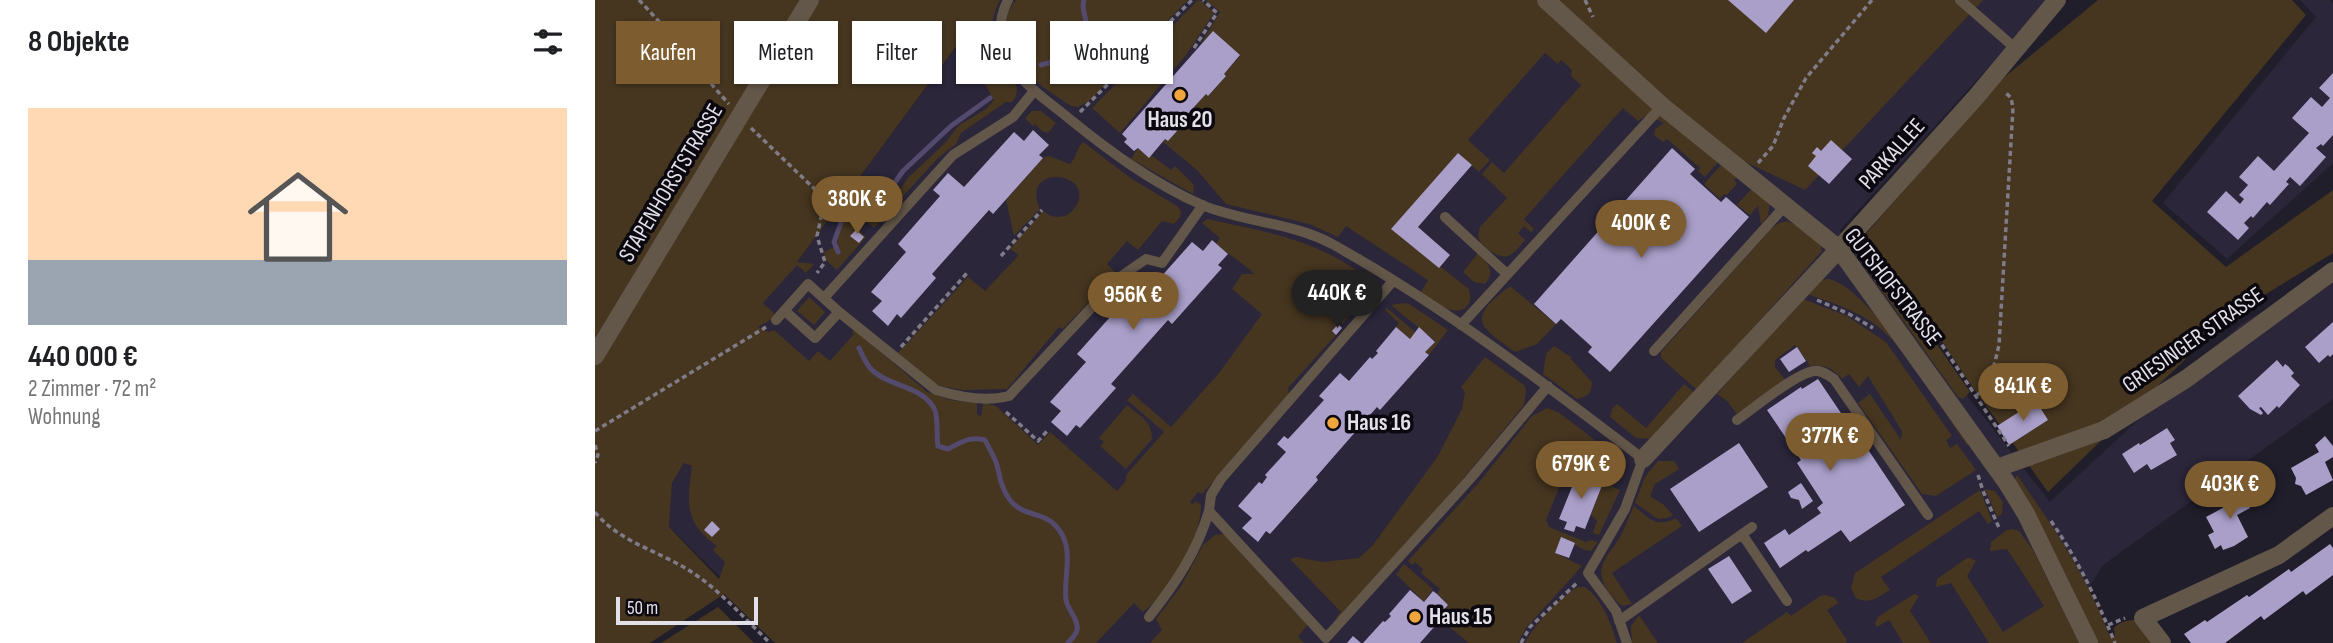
<!DOCTYPE html>
<html lang="de">
<meta charset="utf-8">
<style>
:root{--surface:#fff;--page:#f6f6f6;--text:#202124;--muted:#757577;--line:#e0e0e0;--accent:#7d5d2f}
body{margin:0;font-family:"Sofia Sans Condensed",sans-serif;background:var(--page);color:var(--text);height:100vh;display:flex;flex-direction:column;font-size:26px;white-space:nowrap}
*{box-sizing:border-box;margin:0}
p{font-size:23px;color:var(--muted)}
.icon{flex:none;width:38px;height:38px;fill:none;stroke:currentColor;stroke-width:2;stroke-linecap:round;stroke-linejoin:round}
.map{position:relative;flex:1;overflow:hidden}
.details{display:flex;flex-direction:column;background:var(--surface);width:595px}
.details>*{flex:none}
.hud{position:absolute;left:21px;top:21px;width:665px;height:63px;display:flex;gap:14px}
.scale{position:absolute;left:21px;bottom:18px;width:142px;box-sizing:border-box;padding-left:7px;border:4px solid #e2e0e9;border-top:0;font-size:19px;line-height:24px;white-space:nowrap;color:#e2e0e9;-webkit-text-stroke:5px #0b090f;paint-order:stroke}
.price{position:absolute;translate:-50% -60px;padding:0 16px;border-radius:24px;background:var(--accent);color:#fff;font-size:23px;line-height:46px;filter:drop-shadow(0 2px 4px #0008)}
.price::after{content:'';position:absolute;left:50%;top:42px;width:21px;height:16px;margin-left:-10px;background:inherit;clip-path:polygon(0 0,100% 0,50% 100%)}
.price.current{background:#222;color:#fff}
ul{padding:0;list-style:none}
li{display:grid;align-content:center;gap:14px;height:371px;padding:0 28px}
li+li{border-top:2px solid var(--line)}
li span{display:grid;place-items:center;height:217px;border-radius:0px;color:#555}
li>.icon{margin-inline-start:auto}
span .icon{width:126px;height:126px;fill:#fffc;stroke-width:1}
li b{font-size:30px}
h2{display:flex;justify-content:space-between;align-items:center;height:84px;padding:0 28px;font-size:30px}
.pill{padding:0 24px;border-radius:0px;background:var(--surface);box-shadow:0 2px 5px #0004;font-size:24px;line-height:63px}
.pill.current{background:var(--accent);color:#fff}
main{display:flex;flex:1;min-height:0}
.map>svg:first-child{display:block}
</style>
<main>
<section class="details">
<h2>8 Objekte<svg class="icon" aria-label="filters" viewBox="0 0 24 24"><path d="M4 7h16M4 17h16"/><circle cx="9" cy="7" r="2"/><circle cx="15" cy="17" r="2"/></svg></h2>
<ul>
<li><span style="background:linear-gradient(#ffd9b3 70%,#9aa5b1 0)"><svg class="icon" aria-label="home" viewBox="0 0 24 24"><path d="M3 11l9-7 9 7M6 9v11h12V9"/></svg></span><div><b>440 000 €</b><p>2 Zimmer · 72 m²</p><p>Wohnung</p></div></li>
</ul>
</section>
<div class="map">
<svg width="1738" height="643" viewBox="0 0 1738 643">
<rect width="100%" height="100%" fill="#211e2c"/>
<path fill="#2b263a" d="M396 0H1455L1244 231 1455 502 1647 323 1738 274V399L1508 565 1459 643H193L74 527 77 483 117 417 174 332 163 327H145L201 263Z
M1705 0H1735L1738 3V163L1632 259 1568 203 1721 17Z"/>
<path fill="#463620" fill-rule="evenodd" d="M0 0H405C385 39 409 55 422 88 422 94 421 97 417 102H411L366 133 361 144 342 159 279 228 269 219 261 227 271 237 242 270 230 259 229 252 243 245C239 219 271 194 296 203L313 178 351 142 363 126 391 109 399 100C392 89 383 67 373 61L371 33 202 262 219 264 211 273 202 265 168 303 179 313 177 319 163 327 174 332 179 330 214 361 223 351 235 361 259 334 257 332 259 329 332 392 355 400 382 403V415L386 416 388 403 401 406 443 445 455 432 522 491 530 482 532 474 569 432 532 400 538 394 576 427 624 373 667 314 637 289 647 274H659C647 262 634 255 621 244L625 238 607 223 612 219C662 230 710 237 755 266 766 273 777 278 780 291L772 301 769 299 748 324 745 322 738 331 741 335 693 388 694 396 607 494 603 492 595 502 597 504 601 501 606 505C605 544 579 588 548 612L539 603 501 643H180L129 594 55 643H0ZM89 463 97 466C92 503 89 523 122 546L118 550 130 562 124 579 74 527 77 483Z
M421 0H593L494 101 483 107 476 106C463 97 448 88 436 77 416 58 400 24 421 0Z
M605 0 619 13 591 55 525 133 497 108 602 1Z
M611 0H1388L1210 190 1094 135 1124 161 1110 177 1103 171 1105 168 1072 139 1068 142 1059 135 1060 129 1069 123 1052 115 1043 121 1028 108 929 219 939 229 936 232 929 226 923 233 930 240C925 246 920 253 913 256 903 259 888 247 884 239 882 235 884 232 885 227L912 198 887 174 897 162 909 173 986 85 976 76 977 70 966 60 963 64 950 53 873 140 895 160 884 172 863 153 797 229 874 289C875 296 877 300 872 306 859 320 838 299 826 292L833 280 751 226 743 237 714 224 631 204 602 170 568 142 570 139 573 141 591 121 588 119 611 94 613 96 631 76 629 74 645 56 618 31 604 47 625 12Z
M1503 0H1697L1711 15 1557 201 1631 267 1738 190V253L1635 316 1453 492 1374 382 1339 329 1318 316 1266 248 1268 237 1370 121 1394 90Z
M437 111H446L461 123 453 133 447 131 440 124 438 126 430 118Z
M488 142 537 179 582 206 586 211 585 217 579 224 567 221 543 250 532 241 512 264 521 273 468 329 464 327 412 389 368 390 350 387 339 384 303 353 373 277 390 291 424 255 415 249 448 211C459 220 473 219 481 206 501 171 424 163 445 209L419 236 411 200 448 158 454 156 475 164C482 157 481 149 488 142Z
M543 148 553 157 556 155 576 170 580 166 599 185 598 194 536 159Z
M1126 165 1127 167 1129 165 1143 176 1139 180 1142 184 1132 195 1129 194 1125 199 1109 184Z
M1157 188 1175 202 1173 216 1166 224 1163 206 1155 215 1142 205Z
M1192 221 1201 225 1225 243 1227 251 1102 390 1066 358V352L1177 228 1184 223Z
M883 253C893 263 901 272 890 284L879 282 868 272Z
M1265 254 1318 321 1332 330 1375 392 1368 399 1363 397 1271 269Z
M1233 279C1270 283 1352 410 1377 443L1372 445C1347 410 1314 350 1281 325 1261 310 1235 302 1212 294L1226 280Z
M914 287H916L961 324 942 344 920 352C884 326 871 319 914 287Z
M214 297 230 312 219 325 202 311Z
M1208 299 1252 316 1291 342 1357 436 1351 440 1355 448 1362 444 1381 470 1341 496 1327 494 1263 403 1275 394 1306 440 1307 431 1273 376 1264 387 1254 374 1247 379C1238 368 1229 364 1214 366L1213 362 1200 345 1180 360V367L1191 381 1142 414 1132 401 1122 394Z
M808 303 814 304 853 330 834 355 830 352 840 341 796 305Z
M792 308 820 332 815 339 801 327 804 323 790 310Z
M959 346 976 357V359L997 382C997 392 993 397 982 399L948 374 951 354Z
M890 357 929 385 931 391 929 405 869 478 743 619 741 617 746 612 695 559 702 557 727 562 764 558 778 545 843 456 867 409 870 392 866 387Z
M1089 384 1099 392 1056 439 1041 438 1015 417 1017 409 1022 404 1051 428Z
M532 405C545 416 557 421 557 439L531 469 505 446 509 442 504 438Z
M952 408 963 412 1025 459 1031 466 1028 478 993 462 992 453 980 449 951 520 954 527 991 542 996 540 1003 542 996 551 990 550 966 538 960 553 987 566 931 628 923 643H874L846 620 844 615 853 605 842 594 845 589 826 573 828 569 820 562 817 565 813 561 886 480 937 416Z
M1063 461H1079L1084 469 1060 484 1055 496 1069 505 1078 515 1072 518 1063 519 1040 503 1050 477Z
M1422 475C1458 526 1493 578 1515 637L1520 636 1519 628C1525 622 1532 620 1540 620L1563 643H1503L1466 565 1419 481Z
M1008 483 1025 490 1004 535 998 533 1002 521 996 515Z
M1390 489 1400 491 1408 502 1407 514 1402 517Z
M1385 490 1397 521 1393 524 1384 511 1286 577 1295 590C1283 597 1275 605 1261 598L1256 588 1260 573Z
M1039 506C1055 519 1061 528 1081 518L1087 526 1017 573 1037 604 1028 606C1022 603 1018 597 1013 591 997 567 1013 557 1025 537 1030 527 1034 517 1039 506Z
M1418 529 1424 531 1438 550 1484 643H1394L1356 583 1341 587 1342 579 1372 558H1376L1381 561 1372 576 1408 632 1449 606 1412 549 1395 551 1396 542 1412 530Z
M628 534 633 536 713 624 703 637 709 643H555L567 630 561 619 586 586 608 545 620 535Z
M809 564 838 589 829 602 801 574Z
M983 587H990C1007 599 1016 623 1022 643H930C940 624 964 597 983 587Z
M1319 594 1324 596 1315 611 1336 643H1308L1294 620 1282 627 1280 624 1283 617Z
M1231 595 1240 598 1243 603 1232 610 1252 640 1251 643H1147L1192 612 1196 616 1225 596Z
M123 607 159 643H66Z
M1044 615 1063 643H1037L1036 626Z"/>
<g fill="none" stroke-linecap="round" stroke-linejoin="round">
<path stroke="#544a6e" stroke-width="5" d="M446 65C466 60 493 48 491 22 490 13 486 9 489 0
M243 252 239 242 248 217 268 203 279 201 291 195 308 171 356 126 395 98
M264 348C268 356 271 365 278 371 296 387 326 386 339 408 344 418 341 435 343 446L353 449C367 442 374 436 390 440 394 448 399 456 402 465 405 478 407 490 415 500 427 516 448 512 461 526 481 548 468 575 471 600 473 611 484 619 482 630 481 635 476 639 473 643"/>
</g>
<path fill="#aa9fc9" d="M1133 0H1199L1171 33Z
M618 31 645 55 629 74 631 76 613 96 611 94 588 119 591 121 573 141 570 139 554 158 543 148 539 151 529 142 532 139 527 134Z
M1738 73V135L1728 146 1726 144 1721 148 1731 157 1705 186 1695 177 1691 182 1694 184 1675 205 1672 202 1658 218 1656 216 1649 223 1654 228 1643 240 1612 212 1631 191 1645 204 1649 199 1644 195 1653 185 1644 177 1663 156 1679 171 1714 133 1697 118 1716 97 1727 107 1735 98 1724 88Z
M438 130 454 145 444 155 448 158 398 214 394 210 337 274 341 278 306 318 302 314 293 326 277 311 287 301 276 292 311 252 303 244 345 196 338 190 353 173 369 187 419 132 429 141Z
M1236 140 1257 159 1234 184 1213 166 1221 156 1217 153 1222 147 1226 151Z
M1077 148 1100 169 1095 174 1126 202 1131 197 1154 217 1015 372 993 352 997 347 966 319 961 324 939 304Z
M863 153 877 165 823 227 855 255 844 268 796 229Z
M261 230 269 237 264 243 255 236Z
M617 240 633 254 623 265 627 268 577 324 573 320 516 384 521 388 485 428 481 425 472 436 456 422 466 411 455 402 491 362 482 354 524 307 517 300 532 283 548 297 597 242 608 251Z
M1738 322V354L1735 357 1733 355 1724 363 1710 347Z
M743 324 747 328 741 335 737 331Z
M801 327 815 339 824 327 840 342 830 352 834 355 785 410 782 407 721 477 723 480 675 534 671 531 663 542 647 528 657 518 643 506 664 482 667 484 672 477 670 475 691 452 682 444 689 436 693 439 729 400 724 396 745 373 754 381 775 357 777 359 783 353 781 351Z
M1202 347 1211 361 1194 372 1185 359Z
M1682 360 1688 367 1690 364 1693 366 1699 373 1696 376 1705 385 1684 408 1682 406 1673 415 1666 407 1664 408 1668 413 1666 415 1655 409 1643 396Z
M1223 379 1248 416 1250 415 1310 505 1255 542 1246 530 1213 552 1211 550 1185 568 1169 543 1190 529 1194 535 1226 513 1222 508 1228 503 1202 463 1206 460 1172 410 1206 387 1207 389Z
M1441 401 1453 420 1414 445 1402 426Z
M1572 428 1580 440 1575 443 1582 455 1556 470 1552 464 1539 473 1527 454 1544 443 1545 445Z
M1730 436 1738 446V457L1730 462 1738 480 1711 495 1706 486 1700 484 1701 478 1696 468 1724 452 1720 445Z
M1144 443 1173 487 1104 532 1075 489Z
M994 469 1003 472 1000 479 1008 483 990 529 981 526 979 532 969 529 972 522 964 519 983 472 991 475Z
M1206 483 1218 501 1207 509 1204 500 1196 498 1193 492Z
M1651 484 1656 494 1649 498 1655 508 1642 515 1653 537 1639 546 1628 550 1626 545 1620 549 1613 535 1619 532 1611 517 1635 504 1631 495Z
M117 521 125 529 117 537 109 530Z
M966 537 980 543 974 558 960 553Z
M1735 544 1738 548V575L1711 595 1708 591 1669 620 1666 616 1630 643H1596L1589 634 1610 620 1612 622 1652 595 1654 597 1694 569 1696 572Z
M1134 556 1157 591 1137 604 1113 569Z
M815 590 829 602 838 591 842 594 853 605 844 615 847 618 825 643H768L788 621 790 622 796 616 794 614Z
M758 636 766 643H752Z"/>
<g fill="none" stroke-linecap="round" stroke-linejoin="round">
<path stroke="#7f7c88" stroke-width="3.5" stroke-dasharray="5 3.5" stroke-linecap="butt" d="M44 0C76 33 103 70 134 104
M990 0 998 17
M599 48 622 13 608 0
M485 112 597 0
M156 128 230 199 222 236 230 262 222 273
M1163 163 1178 146 1189 118 1211 78 1277 0
M406 256 447 210
M1222 300 1254 314 1278 328
M1316 317 1337 330 1414 446
M306 347 372 273
M1381 396C1397 382 1399 365 1404 345L1418 108 1416 98 1410 92
M411 412 443 441 454 429
M0 431 171 327
M0 445 3 455 0 463
M1383 475 1388 491 1405 530
M0 512C24 542 64 551 95 571 125 590 150 619 175 643
M1456 521C1483 560 1502 600 1520 643
M1513 625 1530 618
M926 643 935 627 983 582"/>
<path stroke="#635749" stroke-width="10" d="M413 0C402 21 403 45 416 65 429 84 448 98 466 112 510 148 555 182 607 205 650 223 698 222 739 245 848 306 949 383 1048 459L1030 509 993 573 1021 611 1032 643
M1365 0 1420 48
M850 217 912 274
M798 281 626 479 616 495 614 511 731 638 875 479 953 386
M229 298 358 155 418 117 439 91
M244 312 341 390C364 397 391 402 414 396L525 277 551 259 567 263 608 205
M181 320 213 284 244 312 220 338 190 311
M866 325 1067 106
M1059 351 1190 206
M1142 420C1159 408 1200 374 1219 371 1227 370 1233 375 1239 379L1333 515
M1147 534 1192 601
M554 617C580 584 602 552 614 511
M1024 621 1157 527"/>
<path stroke="#635749" stroke-width="18" d="M951 0 1067 106 1244 249 1412 483 1431 514 1494 643
M0 356 215 0
M1048 459 1244 249 1381 97 1462 0
M1402 468 1509 430 1591 379 1738 271
M1567 643 1548 618 1684 555 1738 516"/>
</g>
<g fill="#efa73d" stroke="#0b090f" stroke-width="2.5">
<circle cx="585" cy="95" r="7"/>
<circle cx="738" cy="423" r="7"/>
<circle cx="820" cy="617" r="7"/>
</g>
<g text-anchor="middle" dominant-baseline="central" stroke-width="7" stroke-linejoin="round" paint-order="stroke">
<g font-size="23" font-weight="bold" fill="#e2e0e9" stroke="#0b090f" text-anchor="start">
<text x="585" y="120" text-anchor="middle">Haus 20</text>
<text x="752" y="423">Haus 16</text>
<text x="834" y="617">Haus 15</text>
</g>
<g font-size="23" fill="#e2e0e9" stroke="#0b090f">
<text transform="translate(1297 154) rotate(-48)">PARKALLEE</text>
<text transform="translate(76 183) rotate(-59)">STAPENHORSTSTRASSE</text>
<text transform="translate(1298 287) rotate(52)">GUTSHOFSTRASSE</text>
<text transform="translate(1598 340) rotate(-35)">GRIESINGER STRASSE</text>
</g>
</g>
</svg>
<div class="scale">50 m</div>
<b class="price" style="left:262px;top:236px">380K €</b>
<b class="price" style="left:1046px;top:260px">400K €</b>
<b class="price current" style="left:742px;top:330px">440K €</b>
<b class="price" style="left:538px;top:332px">956K €</b>
<b class="price" style="left:1428px;top:423px">841K €</b>
<b class="price" style="left:1235px;top:473px">377K €</b>
<b class="price" style="left:986px;top:501px">679K €</b>
<b class="price" style="left:1635px;top:521px">403K €</b>
<div class="hud">
<a class="pill current">Kaufen</a>
<a class="pill">Mieten</a>
<a class="pill">Filter</a>
<a class="pill">Neu</a>
<a class="pill">Wohnung</a>
</div>
</div>
</main>
